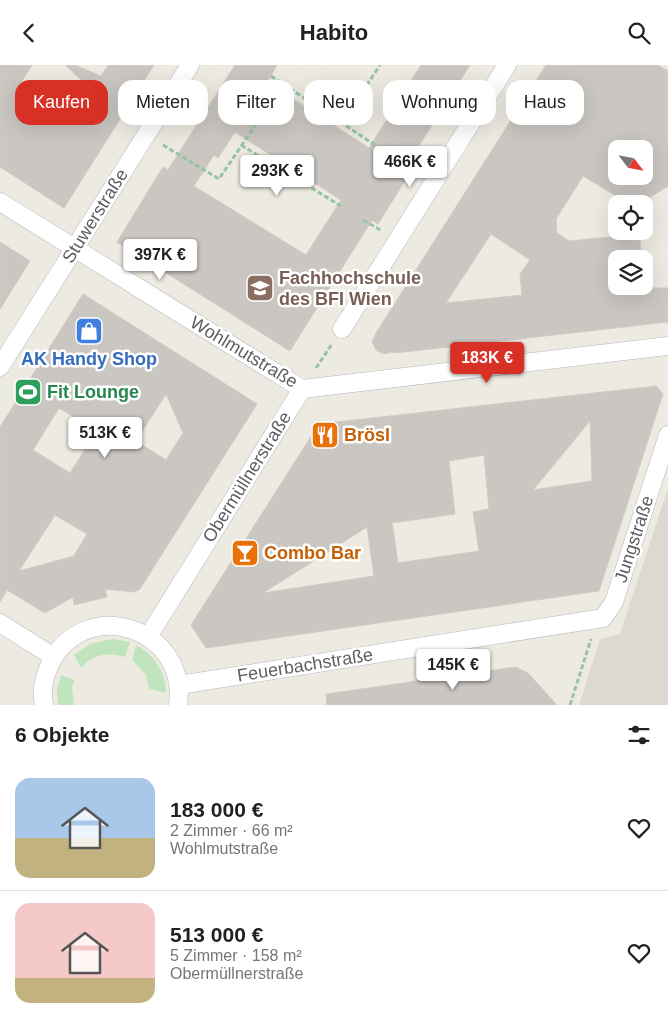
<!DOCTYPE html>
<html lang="de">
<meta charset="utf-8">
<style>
:root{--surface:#fff;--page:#f6f6f6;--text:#222;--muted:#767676;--line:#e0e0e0;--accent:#d93025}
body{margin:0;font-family:Arial,sans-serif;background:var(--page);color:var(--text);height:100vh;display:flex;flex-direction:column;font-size:19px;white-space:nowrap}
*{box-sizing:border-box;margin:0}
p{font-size:16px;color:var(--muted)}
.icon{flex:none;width:28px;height:28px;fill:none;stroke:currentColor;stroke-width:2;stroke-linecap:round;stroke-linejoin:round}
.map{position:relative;height:640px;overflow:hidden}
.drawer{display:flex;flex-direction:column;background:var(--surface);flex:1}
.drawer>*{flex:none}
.guide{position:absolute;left:15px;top:15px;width:639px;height:45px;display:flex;gap:10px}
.needle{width:32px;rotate:122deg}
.buttons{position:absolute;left:608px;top:75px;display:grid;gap:10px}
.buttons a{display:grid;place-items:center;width:45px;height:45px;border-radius:10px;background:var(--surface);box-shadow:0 5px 20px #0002;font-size:25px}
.price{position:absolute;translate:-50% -42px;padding:0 11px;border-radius:5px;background:#fff;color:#222;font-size:16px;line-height:32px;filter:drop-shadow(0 1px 2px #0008)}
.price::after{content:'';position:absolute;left:50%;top:30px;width:15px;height:11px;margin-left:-8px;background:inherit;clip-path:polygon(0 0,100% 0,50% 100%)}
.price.active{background:var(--accent);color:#fff}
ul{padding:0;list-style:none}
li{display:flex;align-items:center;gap:15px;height:125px;padding:0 15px}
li+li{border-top:1px solid var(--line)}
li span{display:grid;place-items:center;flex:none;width:140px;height:100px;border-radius:15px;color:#555}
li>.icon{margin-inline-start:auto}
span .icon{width:60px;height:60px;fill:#fffc;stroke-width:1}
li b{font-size:21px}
h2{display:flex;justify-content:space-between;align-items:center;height:60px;padding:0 15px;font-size:21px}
.chip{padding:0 18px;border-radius:15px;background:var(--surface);box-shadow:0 5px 20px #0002;font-size:18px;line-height:45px}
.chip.active{background:var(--accent);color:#fff}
header{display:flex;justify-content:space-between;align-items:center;height:65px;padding:0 15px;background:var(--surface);font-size:22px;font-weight:700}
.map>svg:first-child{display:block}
</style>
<header><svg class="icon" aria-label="back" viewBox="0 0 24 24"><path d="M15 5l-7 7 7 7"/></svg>Habito<svg class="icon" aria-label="search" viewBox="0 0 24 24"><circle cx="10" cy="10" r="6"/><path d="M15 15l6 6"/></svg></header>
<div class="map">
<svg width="668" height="640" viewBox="0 0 668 640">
<rect width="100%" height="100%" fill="#edeae2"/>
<path fill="#ddd9d0" d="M668 423V640H579L600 574 620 569Z"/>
<path fill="#c0e5be" d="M113 574 130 577 125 592C108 587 93 589 81 603L74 590 92 578Z
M136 580C154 590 166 607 166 628L149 624 146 610 132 595Z
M61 610 75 615 72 622 74 640H58L57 625Z"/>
<path fill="#cac6c1" stroke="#d2cbc0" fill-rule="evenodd" d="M0 0H32L17 24 65 54 87 20 65 0H75L101 11 108 0H154L64 143 0 102Z
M235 0H277L267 17 369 83 421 0H470L403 106 409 109 378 159 372 155 290 286 117 177 163 102 168 105ZM235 67 341 135 306 190 194 121 214 90 218 93Z
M546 0H658L668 6V121L641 138 643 139H617L616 131 583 111 556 154 557 168 569 176 621 171 620 166H639L642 194H616V221H644L645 199 646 211H651L653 223H668V257L395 288 392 287 385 289 377 286 372 277 376 268ZM616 84H644V111H616ZM491 169 530 195 520 209 522 230 446 238Z
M0 177 30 196 0 244Z
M83 229 257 339 140 524 134 527 105 524 107 532 74 540 73 532 45 548 7 525 0 537V362ZM166 329 183 368 166 395 136 376ZM59 343 97 366 70 408 33 385ZM55 450 87 469 74 491 19 506Z
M656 321 663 329 599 526 206 583 191 560 319 359ZM590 356 592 416 533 425ZM484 390 489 444 473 447 479 486 398 498 392 458 455 449 449 396ZM367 462 374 511 263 528Z
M515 602 528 608 557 640H327L326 629Z"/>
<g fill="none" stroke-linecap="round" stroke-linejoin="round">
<g stroke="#b5b8bc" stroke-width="19">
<path id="minor" d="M0 137 302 324 668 281
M342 264 507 0
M0 302 190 0
M0 558 54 592
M148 572 302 324
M179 620 603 553 614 537 668 370
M44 640C41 626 44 612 50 599 85 529 189 563 178 640"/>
</g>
<path stroke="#97c5a2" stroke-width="3" stroke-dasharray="5 2.5" stroke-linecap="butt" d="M271 11 378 82
M342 58 380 0
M163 80 219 114 283 19
M241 80 341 141
M405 99 417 107
M363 155 382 166
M316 303 332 279
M570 640 591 574"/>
<use href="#minor" stroke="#fff" stroke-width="18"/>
</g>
<defs>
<g id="university-square" transform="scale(1.4375)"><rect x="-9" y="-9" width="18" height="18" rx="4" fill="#8d6e63" stroke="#fff"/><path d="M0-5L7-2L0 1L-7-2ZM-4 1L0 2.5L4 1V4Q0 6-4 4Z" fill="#fff"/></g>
<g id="shop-square" transform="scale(1.4375)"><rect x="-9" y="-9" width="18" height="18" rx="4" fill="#3f7fe0" stroke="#fff"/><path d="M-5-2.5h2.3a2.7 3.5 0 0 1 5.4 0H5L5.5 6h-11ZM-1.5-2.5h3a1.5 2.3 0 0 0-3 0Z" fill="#fff"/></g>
<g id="stadium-square" transform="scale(1.4375)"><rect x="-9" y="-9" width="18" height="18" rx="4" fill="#2e9e5b" stroke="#fff"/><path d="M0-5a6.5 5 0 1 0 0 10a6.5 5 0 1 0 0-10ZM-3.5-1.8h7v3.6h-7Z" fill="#fff"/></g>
<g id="restaurant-square" transform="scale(1.4375)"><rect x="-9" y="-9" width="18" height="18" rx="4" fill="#e8710a" stroke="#fff"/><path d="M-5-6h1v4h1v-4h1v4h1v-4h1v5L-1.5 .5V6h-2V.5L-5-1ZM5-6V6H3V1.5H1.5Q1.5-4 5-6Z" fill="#fff"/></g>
<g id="bar-square" transform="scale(1.4375)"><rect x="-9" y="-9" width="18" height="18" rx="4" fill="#e8710a" stroke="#fff"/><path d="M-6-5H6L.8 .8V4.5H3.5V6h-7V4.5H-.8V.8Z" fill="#fff"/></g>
</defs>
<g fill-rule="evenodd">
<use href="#university-square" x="260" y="223"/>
<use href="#shop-square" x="89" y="266"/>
<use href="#stadium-square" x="28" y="327"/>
<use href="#restaurant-square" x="325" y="370"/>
<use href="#bar-square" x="245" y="488"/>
</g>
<g text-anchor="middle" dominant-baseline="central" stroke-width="5" stroke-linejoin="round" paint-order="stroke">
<g font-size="18" fill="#5a5e63" stroke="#fff">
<text transform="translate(95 151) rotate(-58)">Stuwerstraße</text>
<text transform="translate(244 287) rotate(31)">Wohlmutstraße</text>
<text transform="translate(247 412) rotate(-58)">Obermüllnerstraße</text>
<text transform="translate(634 474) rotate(-72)">Jungstraße</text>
<text transform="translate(305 600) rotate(-9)">Feuerbachstraße</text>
</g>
<g font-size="18" font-weight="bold" fill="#785e54" stroke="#fff" text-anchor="start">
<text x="279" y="213">Fachhochschule<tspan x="279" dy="21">des BFI Wien</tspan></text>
</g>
<g font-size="18" font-weight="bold" fill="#366cbe" stroke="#fff">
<text x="89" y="294">AK Handy Shop</text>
</g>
<g font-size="18" font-weight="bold" fill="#27864d" stroke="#fff" text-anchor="start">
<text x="47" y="327">Fit Lounge</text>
</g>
<g font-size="18" font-weight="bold" fill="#c56008" stroke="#fff" text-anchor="start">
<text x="344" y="370">Brösl</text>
<text x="264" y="488">Combo Bar</text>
</g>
</g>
</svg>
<div class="buttons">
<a><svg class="needle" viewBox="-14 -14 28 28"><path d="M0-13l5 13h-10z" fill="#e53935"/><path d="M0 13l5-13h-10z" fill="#767676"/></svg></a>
<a><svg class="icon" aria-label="locate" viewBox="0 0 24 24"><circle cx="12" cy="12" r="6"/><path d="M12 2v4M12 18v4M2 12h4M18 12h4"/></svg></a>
<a><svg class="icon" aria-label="layers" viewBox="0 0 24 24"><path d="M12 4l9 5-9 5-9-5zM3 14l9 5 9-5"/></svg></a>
</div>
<b class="price" style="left:410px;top:123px">466K €</b>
<b class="price" style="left:277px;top:132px">293K €</b>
<b class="price" style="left:160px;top:216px">397K €</b>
<b class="price active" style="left:487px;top:319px">183K €</b>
<b class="price" style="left:105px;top:394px">513K €</b>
<b class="price" style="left:453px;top:626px">145K €</b>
<div class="guide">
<a class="chip active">Kaufen</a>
<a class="chip">Mieten</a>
<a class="chip">Filter</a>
<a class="chip">Neu</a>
<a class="chip">Wohnung</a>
<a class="chip">Haus</a>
</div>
</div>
<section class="drawer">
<h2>6 Objekte<svg class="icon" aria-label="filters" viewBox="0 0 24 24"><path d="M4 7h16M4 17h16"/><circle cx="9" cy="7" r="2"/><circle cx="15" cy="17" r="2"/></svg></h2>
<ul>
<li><span style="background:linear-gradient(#a9c7e8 60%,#c2b280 0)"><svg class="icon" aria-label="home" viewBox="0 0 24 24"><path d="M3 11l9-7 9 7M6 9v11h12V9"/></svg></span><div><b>183 000 €</b><p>2 Zimmer · 66 m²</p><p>Wohlmutstraße</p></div><svg class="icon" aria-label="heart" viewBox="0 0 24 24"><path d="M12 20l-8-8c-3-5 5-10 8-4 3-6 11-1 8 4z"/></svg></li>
<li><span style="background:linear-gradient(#f6c9c9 75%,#c2b280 0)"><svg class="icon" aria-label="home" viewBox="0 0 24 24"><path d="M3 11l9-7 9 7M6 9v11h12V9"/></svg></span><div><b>513 000 €</b><p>5 Zimmer · 158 m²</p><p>Obermüllnerstraße</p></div><svg class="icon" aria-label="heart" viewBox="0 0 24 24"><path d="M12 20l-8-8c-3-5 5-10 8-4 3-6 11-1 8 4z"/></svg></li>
</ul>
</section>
